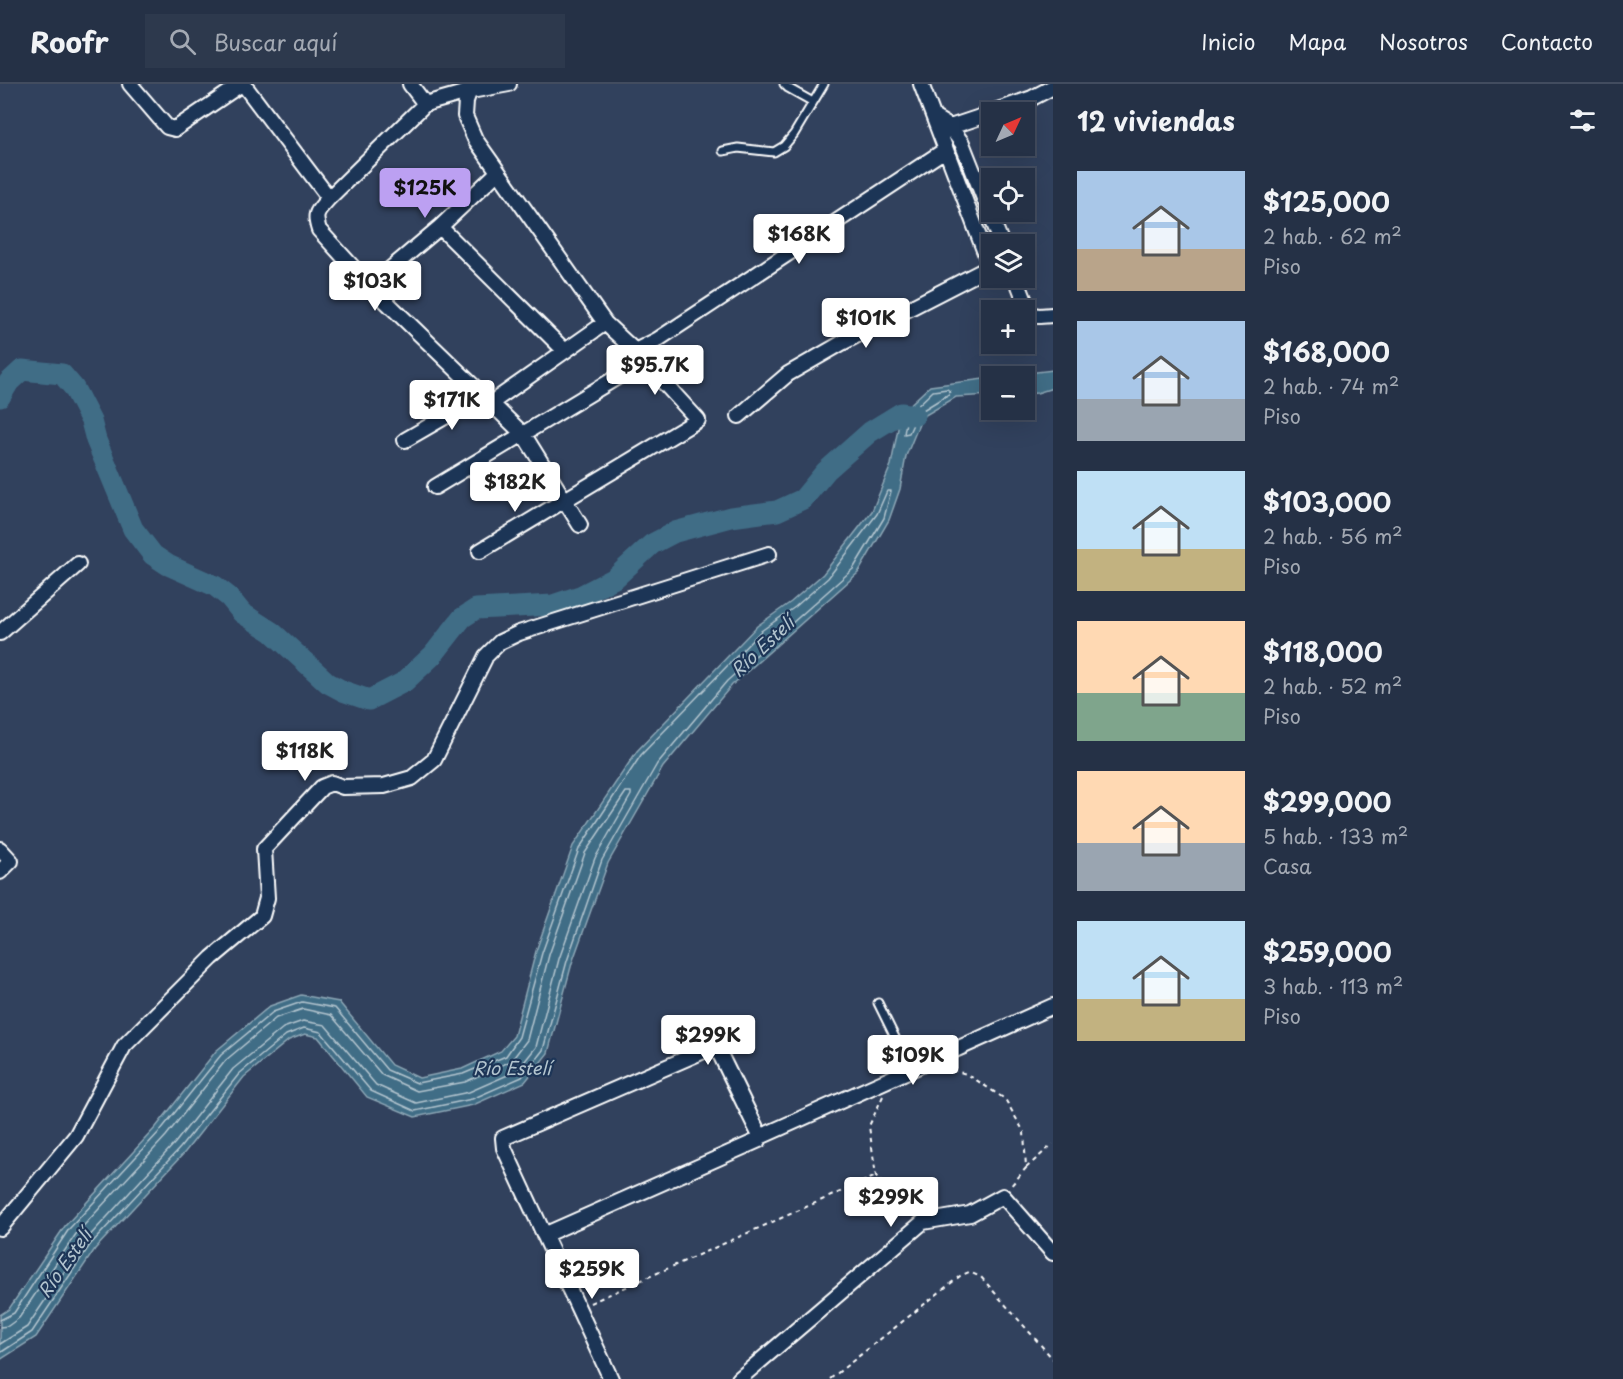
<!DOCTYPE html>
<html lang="es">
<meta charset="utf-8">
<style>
:root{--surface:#253146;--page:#2d394d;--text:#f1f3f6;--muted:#a3a9b3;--line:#424c5f;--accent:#bca0f2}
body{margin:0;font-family:"Playpen Sans",sans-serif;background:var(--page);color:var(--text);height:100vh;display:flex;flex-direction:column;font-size:22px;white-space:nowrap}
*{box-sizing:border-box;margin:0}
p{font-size:20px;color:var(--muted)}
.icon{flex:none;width:33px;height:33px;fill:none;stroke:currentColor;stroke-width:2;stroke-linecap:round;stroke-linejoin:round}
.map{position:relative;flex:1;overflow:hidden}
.sheet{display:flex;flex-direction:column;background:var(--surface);width:570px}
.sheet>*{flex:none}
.needle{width:39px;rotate:46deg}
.buttons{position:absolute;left:981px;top:18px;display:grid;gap:12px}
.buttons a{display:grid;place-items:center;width:54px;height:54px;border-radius:0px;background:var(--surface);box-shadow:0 6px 24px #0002,0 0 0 2px var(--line);font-size:30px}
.price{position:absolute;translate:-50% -51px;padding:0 14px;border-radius:6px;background:#fff;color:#222;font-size:20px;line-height:39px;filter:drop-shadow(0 2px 3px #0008)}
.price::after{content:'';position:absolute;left:50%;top:36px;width:18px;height:14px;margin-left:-9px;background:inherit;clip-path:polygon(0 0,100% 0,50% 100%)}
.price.selected{background:var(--accent);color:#111}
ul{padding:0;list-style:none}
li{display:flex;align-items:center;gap:18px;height:150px;padding:0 24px}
li span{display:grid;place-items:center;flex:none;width:168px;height:120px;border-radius:0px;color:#555}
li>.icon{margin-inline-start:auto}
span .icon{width:72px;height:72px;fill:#fffc;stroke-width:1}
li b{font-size:26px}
h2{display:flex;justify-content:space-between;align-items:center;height:72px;padding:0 24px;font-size:26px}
header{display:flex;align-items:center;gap:36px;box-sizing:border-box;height:84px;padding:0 30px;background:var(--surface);border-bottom:2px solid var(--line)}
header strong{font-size:28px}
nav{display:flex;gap:33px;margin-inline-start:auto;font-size:21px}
.search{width:420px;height:54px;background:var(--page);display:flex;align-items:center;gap:15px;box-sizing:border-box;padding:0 21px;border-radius:0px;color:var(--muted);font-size:22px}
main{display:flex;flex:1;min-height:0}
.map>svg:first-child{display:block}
</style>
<header>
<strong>Roofr</strong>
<div class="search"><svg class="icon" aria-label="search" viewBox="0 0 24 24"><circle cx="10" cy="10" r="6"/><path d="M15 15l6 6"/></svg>Buscar aquí</div>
<nav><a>Inicio</a><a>Mapa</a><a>Nosotros</a><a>Contacto</a></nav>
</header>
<main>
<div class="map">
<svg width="1053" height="1295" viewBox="0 0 1053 1295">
<rect width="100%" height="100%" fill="#31415d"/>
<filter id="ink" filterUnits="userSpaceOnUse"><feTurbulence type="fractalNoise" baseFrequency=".0167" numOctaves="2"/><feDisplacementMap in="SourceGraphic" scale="12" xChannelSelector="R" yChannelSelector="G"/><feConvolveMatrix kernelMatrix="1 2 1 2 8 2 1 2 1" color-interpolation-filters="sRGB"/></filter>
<g filter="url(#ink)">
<path fill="#416d86" stroke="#8da7b6" stroke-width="1.5" d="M1053 286V304L1037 309 1025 310 1024 292H1003Z
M991 294V311L956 313 922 333 906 372 900 405 889 436 858 489 732 601 663 683 608 779 572 879 548 969 525 998 473 1021 415 1033 367 1013 318 953 305 950 289 956 244 993 185 1068 95 1165 36 1253 0 1276V1231L9 1225 65 1142 156 1043 216 967 270 922 301 911 339 918 391 981 419 994 462 985 501 967 514 952 536 867 573 762 637 667 757 542 791 518 823 490 872 427 891 381 901 329 930 302Z"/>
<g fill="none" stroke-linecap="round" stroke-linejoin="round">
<path stroke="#b3c5cf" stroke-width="1.5" d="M947 305 950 307 949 310 918 329 909 349 904 350 907 332 933 307Z
M0 1236 14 1229 69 1145 160 1047 221 971 273 928 302 918 335 924 387 986 417 999 463 990 506 972 519 953 542 869 579 765 641 671 761 547 795 523 828 494 877 430 887 407H891L884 434 853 485 727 597 657 680 602 776 567 877 543 966 522 993 472 1015 415 1027 371 1007 321 948 304 944 286 951 239 990 180 1064 90 1161 32 1248 0 1269
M0 1243 8 1242 19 1234 76 1150 166 1052 226 976 276 934 303 925 331 931 382 991 417 1007 465 998 511 977 527 956 549 871 585 769 626 708H631V711L595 774 559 875 536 963 517 987 469 1008 416 1019 376 1001 325 941 303 937 283 944 233 985 175 1059 85 1157 27 1243 0 1260"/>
<path stroke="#416d86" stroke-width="21" d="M0 313 9 298 22 286 62 290 74 304 91 337 96 356 133 445 153 471 168 481 215 502 229 513 242 529 272 548 328 599 343 607 369 616 404 598 433 571 462 534 476 525 553 521 580 512 615 494 652 460 675 448 731 433 777 427 803 415 826 387 870 348 901 329 915 331"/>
<g stroke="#fff" stroke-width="11">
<path id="lane" d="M784 0 788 4 813 18
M723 67 738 64 774 68 784 62 794 50 824 0
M878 919 911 986"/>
</g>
<g stroke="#fff" stroke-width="18">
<path id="street" d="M130 0 167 43 175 45 240 1H244L329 114
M410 0 425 20
M472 0 466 17 465 32 475 55 605 239 635 267 698 336 480 467
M509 0 471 7 425 20 329 114C318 127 313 128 319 146L370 202 524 351 580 441
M992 28 1032 14 1053 3
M935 34 950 43 962 59 1002 160
M950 43 992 29
M440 143 565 267
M1016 194 1030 230 1039 232 1053 231
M370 202 440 143 498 88
M635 267 657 256 945 66
M491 319 605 239
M739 332 788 290 842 259 984 186 988 180 987 174 921 0
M405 356 483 311
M435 403 644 277
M0 549 78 480
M0 765 11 777 0 788
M760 1053 1053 922
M0 1144 76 1052 124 962 212 874 262 832 267 814 264 765 322 703 332 699 343 703 384 702 412 694 434 676 486 572 500 558 519 549 769 470
M544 1151 759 1056V1050L720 970 714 965 706 966 503 1054 504 1064 611 1295
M739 1295 923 1138 970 1130 1003 1112 1053 1169"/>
</g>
<path stroke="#fff" stroke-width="2" stroke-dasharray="4.5 4.5" stroke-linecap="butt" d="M943 984 967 990 1005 1015 1024 1048 1026 1084 1010 1103
M883 1012 869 1042 876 1092 902 1122 914 1131
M1026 1084 1053 1060
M590 1219 876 1092
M830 1295 960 1192 969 1188 981 1193 1053 1275"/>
<use href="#lane" stroke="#1d3557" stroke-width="7"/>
<use href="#street" stroke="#1d3557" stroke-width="14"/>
</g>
</g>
<g text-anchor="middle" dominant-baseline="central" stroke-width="4.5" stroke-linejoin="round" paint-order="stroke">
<g font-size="18" font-style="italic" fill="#b3c5cf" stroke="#1d3557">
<text transform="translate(762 562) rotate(-43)">Río Estelí</text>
<text x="512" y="983">Río Estelí</text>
<text transform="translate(64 1179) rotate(-55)">Río Estelí</text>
</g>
</g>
</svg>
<div class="buttons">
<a><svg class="needle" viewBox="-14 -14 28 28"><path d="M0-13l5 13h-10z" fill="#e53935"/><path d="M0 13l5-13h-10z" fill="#a3a9b3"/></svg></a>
<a><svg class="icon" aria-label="locate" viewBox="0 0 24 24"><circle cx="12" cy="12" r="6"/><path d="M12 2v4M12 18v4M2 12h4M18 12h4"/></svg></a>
<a><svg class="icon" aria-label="layers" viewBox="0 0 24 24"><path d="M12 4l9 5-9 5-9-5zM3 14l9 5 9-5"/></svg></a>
<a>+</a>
<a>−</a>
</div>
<b class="price selected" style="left:425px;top:135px">$125K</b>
<b class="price" style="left:799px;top:181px">$168K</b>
<b class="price" style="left:375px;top:228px">$103K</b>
<b class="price" style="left:866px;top:265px">$101K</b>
<b class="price" style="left:655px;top:312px">$95.7K</b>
<b class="price" style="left:452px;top:347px">$171K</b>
<b class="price" style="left:515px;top:429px">$182K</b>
<b class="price" style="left:305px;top:698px">$118K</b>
<b class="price" style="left:708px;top:982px">$299K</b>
<b class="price" style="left:913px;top:1002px">$109K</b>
<b class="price" style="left:891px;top:1144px">$299K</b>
<b class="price" style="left:592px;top:1216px">$259K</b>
</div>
<section class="sheet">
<h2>12 viviendas<svg class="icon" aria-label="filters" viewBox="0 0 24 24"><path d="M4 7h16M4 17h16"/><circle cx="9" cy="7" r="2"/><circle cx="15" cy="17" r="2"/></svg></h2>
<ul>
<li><span style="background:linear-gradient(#a9c7e8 65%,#b9a48a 0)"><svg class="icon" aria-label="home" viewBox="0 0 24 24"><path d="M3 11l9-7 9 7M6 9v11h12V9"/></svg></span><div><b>$125,000</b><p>2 hab. · 62 m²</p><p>Piso</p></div></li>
<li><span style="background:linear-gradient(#a9c7e8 65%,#9aa5b1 0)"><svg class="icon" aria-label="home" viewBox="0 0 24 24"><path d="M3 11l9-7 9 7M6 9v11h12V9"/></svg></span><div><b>$168,000</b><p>2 hab. · 74 m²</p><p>Piso</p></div></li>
<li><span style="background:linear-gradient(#bfe0f5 65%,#c2b280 0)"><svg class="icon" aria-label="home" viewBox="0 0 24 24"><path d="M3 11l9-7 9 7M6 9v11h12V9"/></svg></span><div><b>$103,000</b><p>2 hab. · 56 m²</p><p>Piso</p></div></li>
<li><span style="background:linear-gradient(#ffd9b3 60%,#7fa58c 0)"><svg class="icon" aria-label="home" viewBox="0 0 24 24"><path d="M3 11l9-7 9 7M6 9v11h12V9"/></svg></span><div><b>$118,000</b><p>2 hab. · 52 m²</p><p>Piso</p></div></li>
<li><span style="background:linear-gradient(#ffd9b3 60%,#9aa5b1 0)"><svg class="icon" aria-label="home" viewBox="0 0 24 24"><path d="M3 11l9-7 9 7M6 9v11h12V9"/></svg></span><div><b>$299,000</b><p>5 hab. · 133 m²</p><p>Casa</p></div></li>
<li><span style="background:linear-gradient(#bfe0f5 65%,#c2b280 0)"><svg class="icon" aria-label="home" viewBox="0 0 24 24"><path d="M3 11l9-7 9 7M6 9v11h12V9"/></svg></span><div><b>$259,000</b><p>3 hab. · 113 m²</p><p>Piso</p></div></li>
</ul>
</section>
</main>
